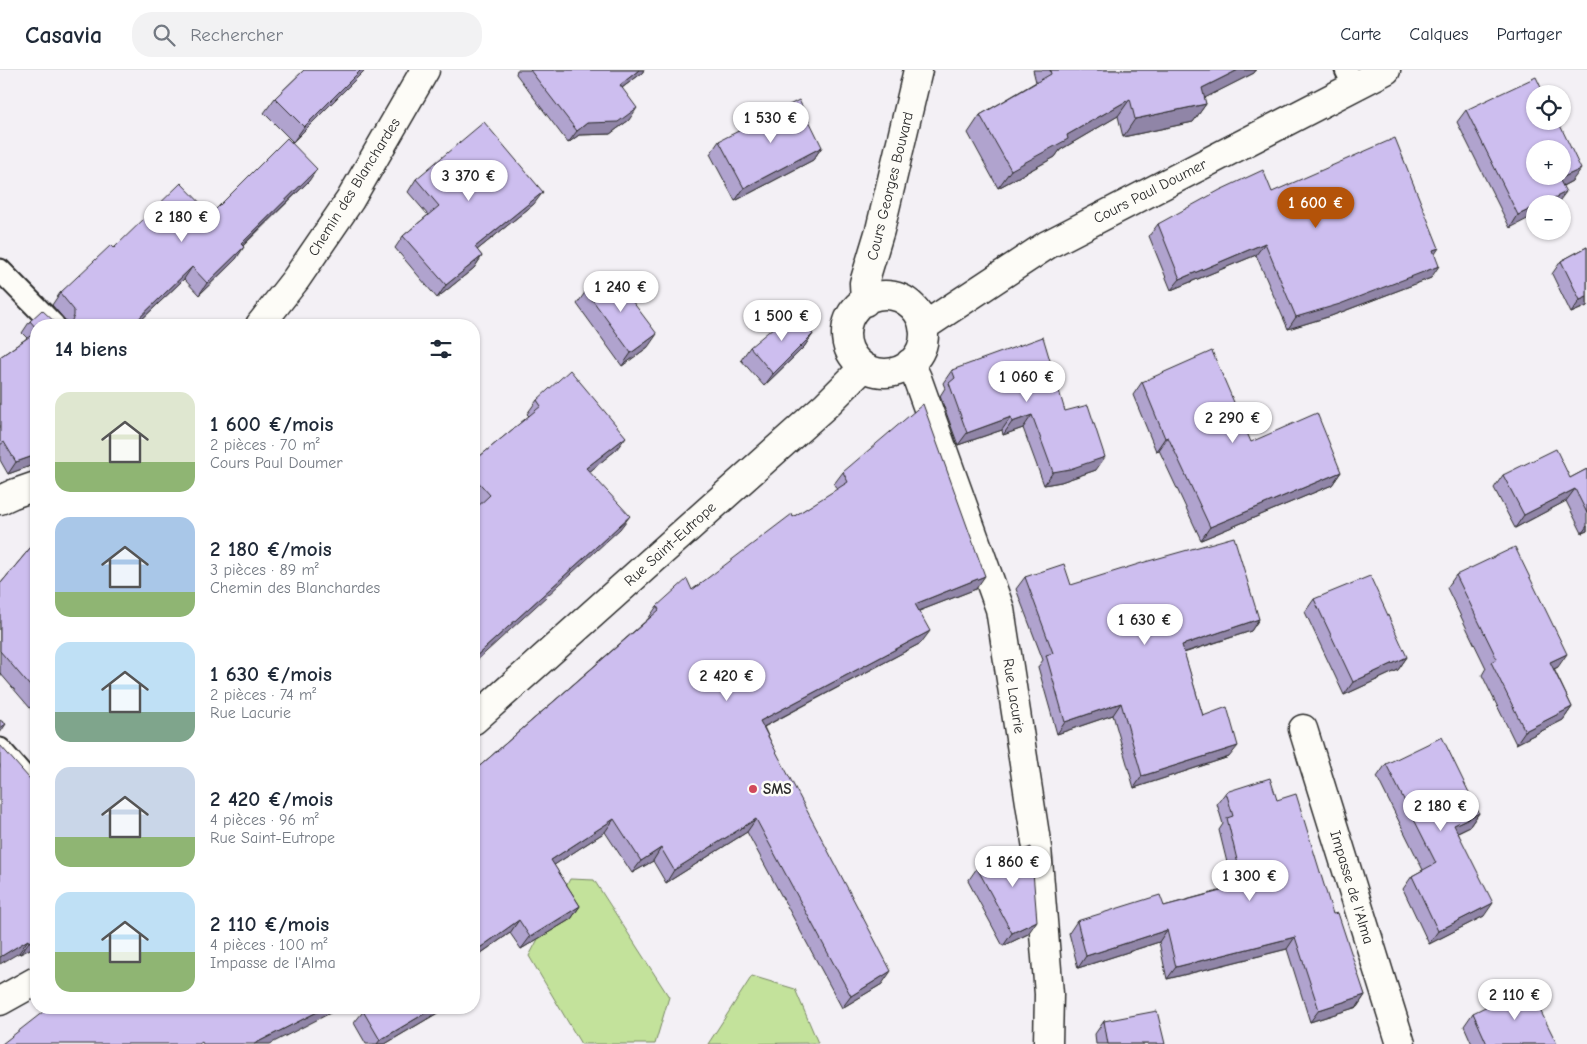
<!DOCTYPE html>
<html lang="fr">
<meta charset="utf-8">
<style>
:root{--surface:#fff;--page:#f2f2f3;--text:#1f2937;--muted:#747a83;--line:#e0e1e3;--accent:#b45309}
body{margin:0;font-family:"Comic Neue",sans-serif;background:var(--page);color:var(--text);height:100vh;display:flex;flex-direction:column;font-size:19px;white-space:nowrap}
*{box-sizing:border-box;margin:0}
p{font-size:16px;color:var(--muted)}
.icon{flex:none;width:28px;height:28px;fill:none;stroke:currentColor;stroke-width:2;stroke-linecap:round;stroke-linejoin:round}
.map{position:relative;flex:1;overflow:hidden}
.side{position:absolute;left:30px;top:249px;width:450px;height:695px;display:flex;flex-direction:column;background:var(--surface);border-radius:20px;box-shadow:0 1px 4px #0004}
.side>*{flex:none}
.tools{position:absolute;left:1526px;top:15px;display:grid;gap:10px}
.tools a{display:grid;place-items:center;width:45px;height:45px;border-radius:50%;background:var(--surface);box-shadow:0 1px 4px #0004;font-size:25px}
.price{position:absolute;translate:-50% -42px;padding:0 11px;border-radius:18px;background:#fff;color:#222;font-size:16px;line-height:32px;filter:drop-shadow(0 1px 2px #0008)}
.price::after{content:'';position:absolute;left:50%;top:30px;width:15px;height:11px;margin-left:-8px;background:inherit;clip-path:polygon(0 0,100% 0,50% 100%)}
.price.on{background:var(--accent);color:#fff}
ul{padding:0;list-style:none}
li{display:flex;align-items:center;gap:15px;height:125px;padding:0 25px}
li span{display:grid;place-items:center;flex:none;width:140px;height:100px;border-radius:15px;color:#555}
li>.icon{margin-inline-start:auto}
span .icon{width:60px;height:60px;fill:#fffc;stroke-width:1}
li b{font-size:21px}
h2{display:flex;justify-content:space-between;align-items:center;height:60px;padding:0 25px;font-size:21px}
header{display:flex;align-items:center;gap:30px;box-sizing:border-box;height:70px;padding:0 25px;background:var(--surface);border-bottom:1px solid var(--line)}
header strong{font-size:24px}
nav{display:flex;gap:28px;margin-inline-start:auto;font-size:18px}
.search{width:350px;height:45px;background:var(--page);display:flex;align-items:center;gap:12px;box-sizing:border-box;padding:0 18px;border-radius:20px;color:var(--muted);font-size:19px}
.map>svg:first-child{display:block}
</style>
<header>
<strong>Casavia</strong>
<div class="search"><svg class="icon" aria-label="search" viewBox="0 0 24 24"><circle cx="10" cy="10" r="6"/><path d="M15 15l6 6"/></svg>Rechercher</div>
<nav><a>Carte</a><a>Calques</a><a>Partager</a></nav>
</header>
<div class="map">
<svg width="1587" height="974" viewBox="0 0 1587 974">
<rect width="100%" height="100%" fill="#f3f0f5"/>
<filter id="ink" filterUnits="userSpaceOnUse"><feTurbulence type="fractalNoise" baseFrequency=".02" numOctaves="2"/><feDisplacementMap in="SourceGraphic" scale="10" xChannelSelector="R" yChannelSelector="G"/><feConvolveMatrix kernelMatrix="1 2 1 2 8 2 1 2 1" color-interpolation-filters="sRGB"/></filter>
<g filter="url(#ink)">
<path fill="#c3e29b" stroke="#778663" d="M570 809 594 810 669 927 655 974H581L529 886Z
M752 906 795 919 818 973 708 974Z"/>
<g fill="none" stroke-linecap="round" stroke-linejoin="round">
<g stroke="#2b2b2b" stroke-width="25">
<path id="service" d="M1346 0 1354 16
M0 200 54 255
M0 679 36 720"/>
</g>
<g stroke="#2b2b2b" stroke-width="31">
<path id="minor" d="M260 255 296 209 350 130 425 0
M0 430 13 424 36 416
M1303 659 1401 974"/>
</g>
<g stroke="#2b2b2b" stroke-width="31">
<path id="tertiary" d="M846 264a39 39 0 1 1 78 0a39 39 0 1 1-78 0Z
M865 232 864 213 880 160 918 0
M923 257 1047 175 1386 0
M910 293 917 308 1000 539 1037 778 1049 924 1048 974
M474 650 826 335 864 297
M0 931 36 911"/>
</g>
<use href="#service" stroke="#fdfcf7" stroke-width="21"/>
<use href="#minor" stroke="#fdfcf7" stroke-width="28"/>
<use href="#tertiary" stroke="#fdfcf7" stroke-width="28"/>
</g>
<path fill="#b0a3ce" stroke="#2b2b2b" d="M304 0H365L293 72 264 43 275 28Z
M517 0H644L642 3 622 18 629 50 610 64 579 65 568 73 516 4Z
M1033 0H1256L1254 3 1204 28 1206 34 1193 52 1123 67 1118 46 1060 80 1055 87 998 118 968 63 980 45 1036 12Z
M1466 40 1572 111 1563 116 1510 158 1457 52Z
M719 71 822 77 813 90 735 131 710 84Z
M416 109 534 134 477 180 482 186 474 198 437 228 395 178 403 166 428 145 408 122Z
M309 111 243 176 236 189 199 225 184 209 136 255H66V251L52 235 60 223 114 178Z
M1272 122 1435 184 1431 208 1331 246 1288 259 1256 185 1171 220 1149 166 1158 154Z
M1587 177V236L1571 243 1552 204 1561 191Z
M586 221 648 277 622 296 577 234Z
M30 251 36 255V394L8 404 0 390V287L27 268 22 263Z
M813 264 804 277 764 316 741 290 750 277Z
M952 300 1065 341 1096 400 1061 412 1044 415 1023 358 1003 365 1002 360 958 375 940 326 945 318 943 313Z
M1142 312 1251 372 1341 402 1332 415 1201 470 1159 380 1156 381 1133 325Z
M537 330 616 380 589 402 620 459 478 436 474 431V391L529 346 527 344Z
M1587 399V461L1582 463 1566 431 1515 458 1494 418 1503 405 1570 408Z
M843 402 976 519 919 541 921 573 764 657 882 914 842 938 747 762 666 813 653 791 632 803 605 762 554 795 580 836 571 849 521 879 510 863 474 888V701L648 549 657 536 692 520 793 447 837 420 834 414Z
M36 471V645L0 603V512L1 513Z
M1456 505 1558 597 1554 599 1572 637 1563 650 1516 674 1482 605 1486 598 1447 518Z
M1025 507 1259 549 1251 561 1184 583 1203 646 1229 687 1134 718 1113 645 1057 664 1038 597 1043 590 1016 519Z
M1314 529 1407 587 1398 600 1344 625 1305 542Z
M1386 694 1479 743 1470 756 1458 762 1484 846 1429 874 1403 819 1412 806 1423 800 1377 707Z
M33 720 36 876 20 884 19 883Z
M1226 722 1277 730 1333 844 1365 925 1357 937 1310 952 1287 879 1167 909 1159 872 1078 898 1069 863 1077 851 1164 836 1233 817 1219 760 1223 754 1217 734Z
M977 798 1028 864 1003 876 968 811Z
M366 938H446L385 974H366L354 953Z
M1473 943 1557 974H1472L1464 956Z
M1104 951 1165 974H1096L1095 964Z"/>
<path fill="#9085a7" stroke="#2b2b2b" d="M361 0H365L293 72 304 57Z
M639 0H644L642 3 611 26 620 15Z
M1238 0H1256L1254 3 1189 36 1202 18Z
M1130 29 1118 46 1060 80 1055 87 998 118 1011 100 1067 65Z
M1206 34 1193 52 1123 67 1135 49Z
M637 38 629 50 610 64 579 65 568 73 577 61 587 53Z
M822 77 813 90 735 131 744 118Z
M317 99 309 111 232 185 241 174Z
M1581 99 1572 111 1551 122 1559 109Z
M543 122 534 134 466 189 475 177Z
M1566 122 1557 134H1542Z
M1535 137V145L1510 158 1518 145Z
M1265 173 1256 185 1171 220 1180 209Z
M244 177 236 189 199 225 207 213Z
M1439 178 1431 190 1433 180Z
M482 186 474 198 437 228 446 215Z
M1439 196 1431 208 1331 246 1288 259 1296 247Z
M192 197 184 209 136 255H132Z
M1587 227V236L1571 243 1580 230Z
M657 264 648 277 622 296 631 283Z
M813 264 804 277 764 316 773 304Z
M1032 345 1023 358 1003 365 1012 352Z
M1011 347 1002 360 958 375 967 363Z
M626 367 616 380 577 412 586 398Z
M1168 367 1159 380 1156 381 1165 368Z
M36 385V394L8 404 16 392Z
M1105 387 1096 400 1061 412 1044 415 1053 402Z
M1341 402 1332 415 1201 470 1210 457Z
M1575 419 1566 431 1515 458 1524 445Z
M630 446 620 459 474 593V588Z
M1587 456V461L1582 463Z
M985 506 976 519 906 546 915 534Z
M1259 549 1251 561 1173 586 1182 575Z
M930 561 921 573 752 663 760 651Z
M1567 584 1558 597 1541 605 1550 592Z
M1407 587 1398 600 1344 625 1353 612Z
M1121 633 1113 645 1057 664 1065 652Z
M1572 637 1563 650 1516 674 1525 661Z
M6 654 0 663V657Z
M1238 676 1229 687 1134 718 1142 706Z
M1479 743 1470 756 1445 768 1454 755Z
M614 749 605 762 542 803 551 790Z
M756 749 747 762 666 813 674 800Z
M661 778 653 791 632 803 641 791Z
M1493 833 1484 846 1429 874 1438 861Z
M580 836 571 849 521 879 530 867Z
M519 850 510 863 474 888V882Z
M1037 851 1028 864 1003 876 1012 863Z
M1167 860 1159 872 1078 898 1086 886Z
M1295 867 1287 879 1167 909 1176 897Z
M36 868V876L20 884 29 872Z
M28 870 19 883 0 894V887Z
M891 901 882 914 842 938 851 926Z
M1365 925 1357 937 1310 952 1319 940Z
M325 938H340L270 974H254Z
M434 938H446L385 974H377L380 970Z"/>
<path fill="#cdbeef" stroke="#2b2b2b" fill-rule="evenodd" d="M304 0H361L304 57 275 28Z
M530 0H639L620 15 637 38 618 52 587 53 577 61Z
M1050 0H1238L1202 18 1206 34 1135 49 1130 29 1067 65 1068 69 1011 100 980 45 1051 4Z
M1536 7 1544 24H1535V51H1558L1581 99 1559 109 1566 122 1542 134H1535V137L1518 145 1466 40ZM1535 79H1562V106H1535Z
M799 30 822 77 744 118 719 71Z
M484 52 543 122 475 177 482 186 446 215 403 166 439 136 416 109Z
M287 68 317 99 241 174 244 177 207 213 192 197 132 255H66L71 252 74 246V240L60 223 111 175 114 178 181 113 211 144Z
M1395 68 1439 178 1433 180 1439 196 1340 234 1296 247 1265 173 1180 209 1158 154 1220 120 1263 100 1272 122Z
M1587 177V227L1580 230 1561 191Z
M611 203 657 264 631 283 586 221Z
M42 240 58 255H36V258L30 251Z
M792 242 813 264 773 304 750 277Z
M36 262V385L16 392 4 372 0 375V287Z
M1043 267 1065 341 1088 335 1105 387 1070 399 1053 402 1032 345 1012 352 1011 347 967 363 949 313 955 308 952 300Z
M1212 281 1251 372 1317 343 1341 402 1210 457 1168 367 1165 368 1142 312Z
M570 300 626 367 586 398 630 446 474 588V440L490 425 474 407V391L541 336 537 330Z
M923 334 985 506 915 534 930 561 760 651 891 901 851 926 756 749 674 800 661 778 641 791 614 749 551 790 580 836 530 867 519 850 474 882V701L659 540 657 536 687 509 692 520 792 444 793 447 848 412 843 402Z
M1556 379 1570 408 1587 399V443L1575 419 1524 445 1503 405Z
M1234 467 1259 549 1182 575 1203 646 1227 637 1238 676 1142 706 1121 633 1065 652 1046 585 1053 583 1025 507 1064 494 1071 515 1145 492Z
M36 471V623L0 581V512L1 513Z
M1515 477 1567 584 1550 592 1572 637 1525 661 1491 592 1497 589 1456 505Z
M1370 506 1407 587 1353 612 1314 529Z
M0 650 6 654 0 658Z
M1442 667 1479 743 1454 755 1493 833 1438 861 1412 806 1436 793 1386 694Z
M0 675 36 716 32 718 36 724V868L29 872 28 870 0 887Z
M1270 708 1277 730 1296 724 1333 844 1338 843 1365 925 1319 940 1295 867 1176 897 1167 860 1086 886 1077 851 1160 825 1164 836 1243 815 1227 748 1233 746 1226 722Z
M1031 777 1037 851 1012 863 977 798Z
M1528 916 1557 974H1487L1473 943Z
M48 938H325L254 974H203L202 972 199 974H2Z
M366 938H434L380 970 363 941Z
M1157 941 1165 974H1108L1104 951Z"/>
</g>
<circle fill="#d1495b" stroke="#fdfcf7" stroke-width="2" cx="753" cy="719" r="5"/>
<g text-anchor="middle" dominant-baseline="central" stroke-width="5" stroke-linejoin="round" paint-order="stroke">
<g font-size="15" fill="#2b2b2b" stroke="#fdfcf7">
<text transform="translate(890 116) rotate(-76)">Cours Georges Bouvard</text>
<text transform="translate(354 117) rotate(-58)">Chemin des Blanchardes</text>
<text transform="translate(1150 121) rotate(-27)">Cours Paul Doumer</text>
<text transform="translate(670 474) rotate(-42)">Rue Saint-Eutrope</text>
<text transform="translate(1014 626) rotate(81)">Rue Lacurie</text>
<text transform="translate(1352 817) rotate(73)">Impasse de l'Alma</text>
</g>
<g font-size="15" font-weight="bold" fill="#2b2b2b" stroke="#fdfcf7" text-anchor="start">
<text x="763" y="719">SMS</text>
</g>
</g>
</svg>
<div class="tools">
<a><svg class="icon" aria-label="locate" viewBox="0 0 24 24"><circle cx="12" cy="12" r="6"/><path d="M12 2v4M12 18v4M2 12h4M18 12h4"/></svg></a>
<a>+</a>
<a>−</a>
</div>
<b class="price" style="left:771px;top:74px">1 530 €</b>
<b class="price" style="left:469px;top:132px">3 370 €</b>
<b class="price on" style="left:1316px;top:159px">1 600 €</b>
<b class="price" style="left:182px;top:173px">2 180 €</b>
<b class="price" style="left:621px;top:243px">1 240 €</b>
<b class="price" style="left:782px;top:272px">1 500 €</b>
<b class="price" style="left:1027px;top:333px">1 060 €</b>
<b class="price" style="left:1233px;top:374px">2 290 €</b>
<b class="price" style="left:1145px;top:576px">1 630 €</b>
<b class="price" style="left:727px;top:632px">2 420 €</b>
<b class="price" style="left:1441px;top:762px">2 180 €</b>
<b class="price" style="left:1013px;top:818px">1 860 €</b>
<b class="price" style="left:1250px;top:832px">1 300 €</b>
<b class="price" style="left:1515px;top:951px">2 110 €</b>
<section class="side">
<h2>14 biens<svg class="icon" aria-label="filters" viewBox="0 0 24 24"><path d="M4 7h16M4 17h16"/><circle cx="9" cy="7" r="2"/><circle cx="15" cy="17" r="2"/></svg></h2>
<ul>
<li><span style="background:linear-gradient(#dfe7d0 70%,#8fb573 0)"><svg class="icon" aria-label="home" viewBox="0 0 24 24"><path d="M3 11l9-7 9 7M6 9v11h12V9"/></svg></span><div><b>1 600 €/mois</b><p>2 pièces · 70 m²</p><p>Cours Paul Doumer</p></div></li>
<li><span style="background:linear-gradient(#a9c7e8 75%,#8fb573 0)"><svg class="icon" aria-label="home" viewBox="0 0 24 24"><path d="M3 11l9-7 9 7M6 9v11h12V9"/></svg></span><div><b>2 180 €/mois</b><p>3 pièces · 89 m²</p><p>Chemin des Blanchardes</p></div></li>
<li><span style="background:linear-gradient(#bfe0f5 70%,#7fa58c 0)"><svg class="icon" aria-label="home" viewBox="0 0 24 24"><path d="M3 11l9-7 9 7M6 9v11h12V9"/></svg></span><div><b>1 630 €/mois</b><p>2 pièces · 74 m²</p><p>Rue Lacurie</p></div></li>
<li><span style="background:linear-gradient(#c9d6e8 70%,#8fb573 0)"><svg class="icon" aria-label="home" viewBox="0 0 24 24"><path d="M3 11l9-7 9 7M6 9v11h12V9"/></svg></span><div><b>2 420 €/mois</b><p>4 pièces · 96 m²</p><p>Rue Saint-Eutrope</p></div></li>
<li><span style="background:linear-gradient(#bfe0f5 60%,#8fb573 0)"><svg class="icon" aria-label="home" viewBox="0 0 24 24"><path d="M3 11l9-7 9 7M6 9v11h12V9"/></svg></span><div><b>2 110 €/mois</b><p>4 pièces · 100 m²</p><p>Impasse de l'Alma</p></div></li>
</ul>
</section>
</div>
